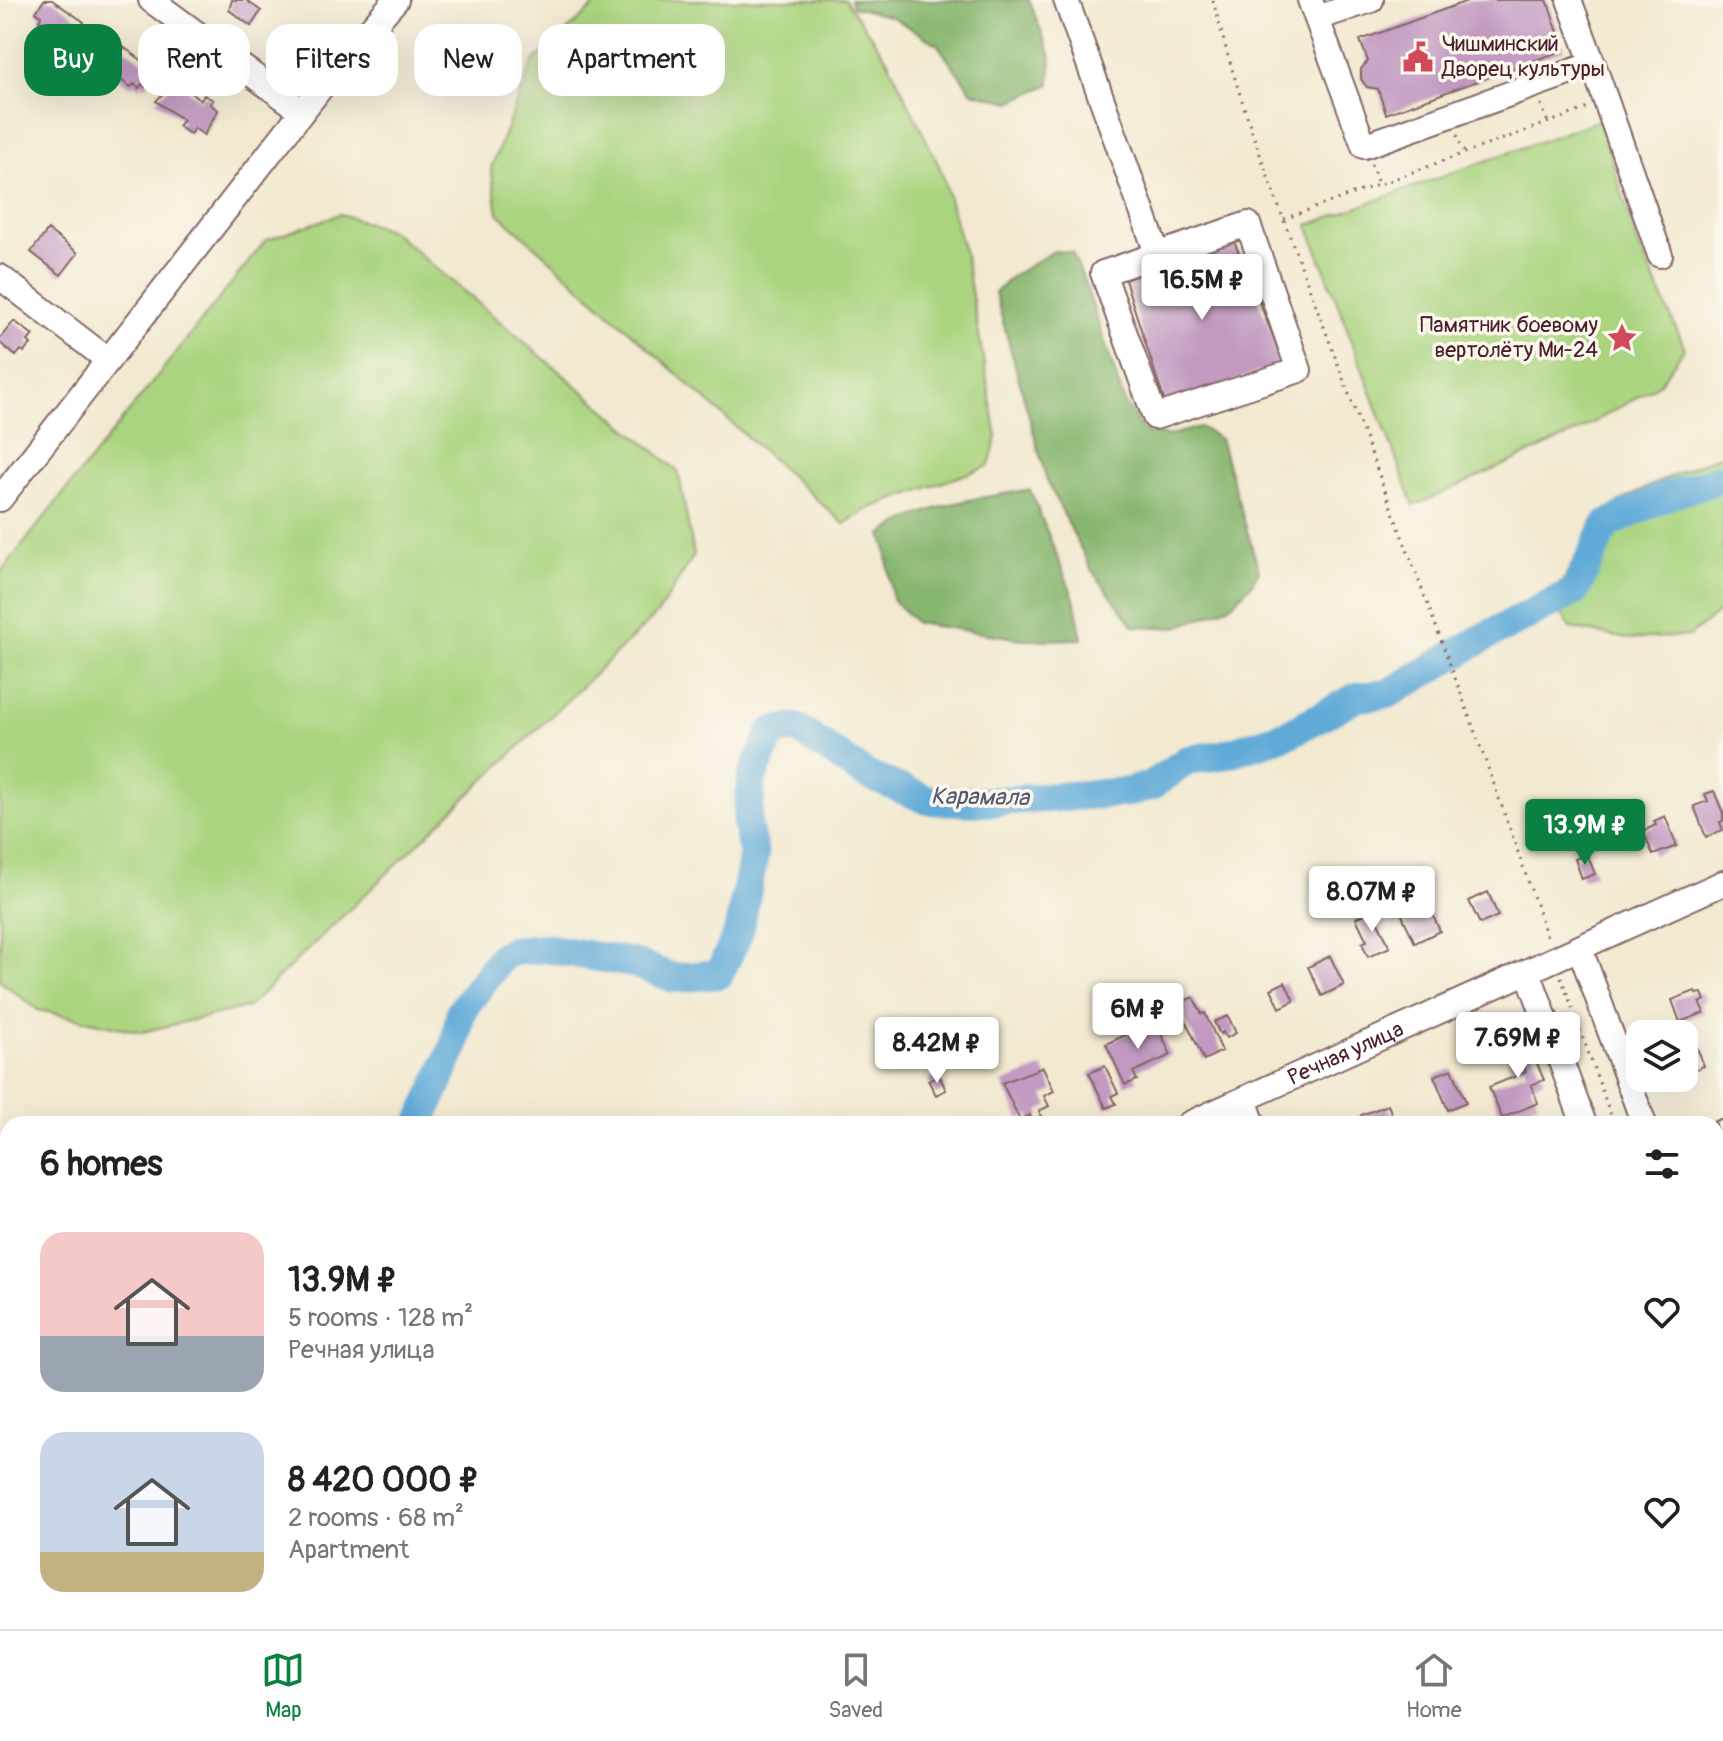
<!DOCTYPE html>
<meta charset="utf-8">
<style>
:root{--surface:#fff;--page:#f6f6f6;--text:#222;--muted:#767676;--line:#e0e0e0;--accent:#0b8043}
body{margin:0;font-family:Pangolin,sans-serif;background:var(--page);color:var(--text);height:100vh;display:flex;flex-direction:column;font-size:30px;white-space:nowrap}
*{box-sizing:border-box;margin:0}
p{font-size:26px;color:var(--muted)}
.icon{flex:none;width:44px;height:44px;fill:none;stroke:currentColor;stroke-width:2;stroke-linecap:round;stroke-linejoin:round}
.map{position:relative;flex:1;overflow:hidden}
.panel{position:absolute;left:0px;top:1116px;width:1724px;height:514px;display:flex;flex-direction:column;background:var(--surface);border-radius:24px 24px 0 0;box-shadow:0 8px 32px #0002}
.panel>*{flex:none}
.hud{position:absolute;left:24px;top:24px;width:800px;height:72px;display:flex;gap:16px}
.fabs{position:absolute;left:1626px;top:1020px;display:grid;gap:16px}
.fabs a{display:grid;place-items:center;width:72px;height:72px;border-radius:16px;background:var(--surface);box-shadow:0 8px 32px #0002;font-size:40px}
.price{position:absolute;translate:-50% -68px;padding:0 18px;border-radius:8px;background:#fff;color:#222;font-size:26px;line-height:52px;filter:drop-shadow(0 2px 4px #0008)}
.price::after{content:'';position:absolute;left:50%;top:48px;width:24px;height:18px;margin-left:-12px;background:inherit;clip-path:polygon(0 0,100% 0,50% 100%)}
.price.current{background:var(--accent);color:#fff}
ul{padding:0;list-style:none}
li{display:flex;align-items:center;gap:24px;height:200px;padding:0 40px}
li span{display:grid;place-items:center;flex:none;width:224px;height:160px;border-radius:24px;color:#555}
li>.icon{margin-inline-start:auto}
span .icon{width:96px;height:96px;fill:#fffc;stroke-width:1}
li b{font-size:34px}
h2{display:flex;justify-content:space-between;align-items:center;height:96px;padding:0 40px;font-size:34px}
.tag{padding:0 28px;border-radius:24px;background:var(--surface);box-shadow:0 8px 32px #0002;font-size:28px;line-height:72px}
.tag.current{background:var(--accent);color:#fff}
.dock{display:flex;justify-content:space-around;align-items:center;height:112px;border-top:2px solid var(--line);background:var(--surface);font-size:22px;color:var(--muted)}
.dock a{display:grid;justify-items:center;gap:4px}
.dock .current{color:var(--accent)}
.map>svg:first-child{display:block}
</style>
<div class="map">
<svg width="1723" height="1629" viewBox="0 0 1723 1629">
<rect width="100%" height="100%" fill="#fbf7ec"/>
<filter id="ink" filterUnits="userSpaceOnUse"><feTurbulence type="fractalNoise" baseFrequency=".0125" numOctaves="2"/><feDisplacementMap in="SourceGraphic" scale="16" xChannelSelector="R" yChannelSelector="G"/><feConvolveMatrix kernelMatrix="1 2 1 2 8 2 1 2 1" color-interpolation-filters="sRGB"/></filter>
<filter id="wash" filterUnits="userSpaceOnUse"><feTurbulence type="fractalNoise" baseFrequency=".006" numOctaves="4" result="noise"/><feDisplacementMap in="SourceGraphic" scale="32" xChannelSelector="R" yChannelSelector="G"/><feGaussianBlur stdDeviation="1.8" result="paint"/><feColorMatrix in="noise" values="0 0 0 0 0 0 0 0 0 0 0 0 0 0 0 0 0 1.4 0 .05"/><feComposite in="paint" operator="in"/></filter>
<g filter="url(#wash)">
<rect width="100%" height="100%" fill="#f2e9d0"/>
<path fill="#f3cfdf" d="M177 1622H456L459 1629H162Z"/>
<path fill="#aad47f" stroke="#7a7a55" stroke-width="2" d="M601 0H845L886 57 941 170 965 256 997 437 989 466 870 508 844 524 498 213 491 168 533 62Z
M1599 120 1638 244 1685 348 1659 384 1577 432 1414 506 1308 225Z
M340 214 392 231 678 471 694 555 658 613 248 1007 142 1032 38 1010 0 981V573L266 240Z
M1723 455V609L1689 636 1629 639 1570 628 1554 601C1567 572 1582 541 1602 515 1613 501 1703 461 1723 455Z"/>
<path fill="#87b66e" stroke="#686a4c" stroke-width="2" d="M850 0H1029L1051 57 1050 84 1011 102 972 92 937 44 892 17 853 7Z
M1054 251 1072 252 1085 283 1125 403 1143 430 1167 436 1200 427 1220 439 1259 571 1251 585 1229 607 1175 628 1134 626 1091 569 1047 481 995 293 1012 276Z
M1030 490 1074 598 1082 639 1029 640 916 623 892 599 886 548 882 534C926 505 979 497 1030 490Z"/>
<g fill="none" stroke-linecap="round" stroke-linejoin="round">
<path stroke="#60aad8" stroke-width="30" d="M420 1124 454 1047 461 1011 502 956 512 951 545 948 633 963 674 978 719 974 738 934 754 855 747 824 752 778 772 732 796 728 865 774 928 800 983 802 1129 792 1150 786 1188 760 1222 755 1288 734 1357 697 1388 694 1483 638 1575 591 1606 525 1668 495 1723 478
M0 1536 8 1538"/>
</g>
<g id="blocks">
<path fill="#c199c1" d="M44 0H52L84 22 81 27 86 30 79 40 74 37 70 42 39 20 41 16 36 12Z
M232 0H246L261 11 251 26 229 10Z
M1470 0H1547L1564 50 1386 114 1378 89 1367 87 1361 79V69L1368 61 1360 40Z
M122 46 147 64 145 68 150 72 148 76 151 78 145 87 142 84 139 88 134 84 131 87 106 70Z
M175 81 201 100 204 95 213 100 210 104 218 110 204 135 194 128 190 134 178 126 183 120 156 101Z
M48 230 78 253 61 275 31 252Z
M1232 236 1284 363 1166 406 1125 280Z
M14 321 33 335 28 341 31 344 24 352 21 350 16 356 0 343V338Z
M1714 791 1723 813V821L1720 822 1723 830 1706 837 1694 806 1708 801 1705 794Z
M1665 816 1677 846 1653 855 1643 831 1656 825 1654 821Z
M1587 854 1595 874 1582 879 1575 859Z
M1488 892 1498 916 1480 924 1469 901Z
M1417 897 1426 916 1432 913 1440 931 1415 943 1400 911 1405 909 1403 903Z
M1372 910 1390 947 1368 957 1362 943 1367 941 1356 918Z
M1330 956 1344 985 1322 996 1308 967Z
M1285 982 1294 1001 1280 1008 1271 989Z
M1695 991 1696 994 1702 993 1705 1000 1700 1003 1704 1013 1680 1022 1672 1000Z
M1193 997 1202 1014 1205 1013 1222 1051 1204 1060 1178 1004Z
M1228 1016 1236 1033 1226 1038 1223 1032 1220 1034 1214 1022Z
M1155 1021 1171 1055 1133 1072 1137 1080 1125 1085 1106 1044Z
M1526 1037 1544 1080 1531 1085 1538 1103 1502 1118 1489 1087 1526 1072 1524 1065 1512 1069 1503 1047Z
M1696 1045 1704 1066 1684 1074V1049Z
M1105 1066 1118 1093 1112 1096 1116 1104 1106 1108 1089 1073Z
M1043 1067 1054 1091 1044 1096 1049 1106 1039 1111 1041 1116 1032 1120 1030 1115 1020 1120 1002 1083Z
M1452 1069 1466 1102 1448 1110 1434 1076Z
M939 1075 946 1090 936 1095 928 1080Z
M1388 1105 1396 1124H1365L1361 1115Z
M1723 1118V1148L1717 1151 1716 1124H1708Z
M332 1622H386L373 1629H335Z
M616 1622H648L652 1629H617L614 1623Z
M891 1622H910L913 1629H874Z
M985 1622H1022L1025 1629H988Z
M1356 1622H1377L1379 1629H1355L1352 1624Z"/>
</g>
</g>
<g filter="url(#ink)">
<use href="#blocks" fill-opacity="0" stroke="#856665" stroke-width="2"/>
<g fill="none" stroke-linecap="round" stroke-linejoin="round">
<g stroke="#856665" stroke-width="28">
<g id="minor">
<path d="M151 0 302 111"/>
<path d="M1066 0 1157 253"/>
<path d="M1310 0 1364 146 1593 64 1569 0"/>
<path d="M1317 18 1371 0"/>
<path d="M1593 64 1660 255"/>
<path d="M1248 224 1299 370 1155 417 1103 273Z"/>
<path d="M0 277 108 360"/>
<path d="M0 499 340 63 396 0"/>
<path d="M1580 949 1644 1124"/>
<path d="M1528 972 1584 1124"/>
<path d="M1244 1100 1253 1124"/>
<path id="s1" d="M1189 1124 1723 883"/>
<path d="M1716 1320 1723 1339"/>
<path d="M1716 1483 1723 1502"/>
<path d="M1716 1574 1723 1571"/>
<path d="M685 1622 686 1629"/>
<path d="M805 1622 807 1629"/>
<path d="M948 1622 951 1629"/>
<path d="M1027 1622 1028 1624"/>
<path d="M1185 1622 1188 1629"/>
<path d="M1410 1622 1412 1629"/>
<path d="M125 1629 139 1622"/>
<path d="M719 1629 735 1622"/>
<path d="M1592 1629 1607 1622"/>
</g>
</g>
<path stroke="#856665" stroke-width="3" stroke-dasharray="2 6" stroke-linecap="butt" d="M1213 0C1242 117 1288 230 1330 343 1403 542 1481 739 1548 940
M1541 104 1548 123
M1457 135 1464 153
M1371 164 1378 183
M1284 219 1588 108
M1561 977 1614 1124
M1716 1406 1723 1426
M1716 1614 1723 1611
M1671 1629 1691 1622"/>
<use href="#minor" stroke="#fff" stroke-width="24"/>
</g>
</g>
<defs>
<g id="civic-bare" transform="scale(2.4)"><path d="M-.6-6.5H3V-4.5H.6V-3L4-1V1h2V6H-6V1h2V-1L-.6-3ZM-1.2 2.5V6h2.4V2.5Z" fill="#d1495b" stroke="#fbf7ec" stroke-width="2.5" paint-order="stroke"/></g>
<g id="sight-bare" transform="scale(2.4)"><path d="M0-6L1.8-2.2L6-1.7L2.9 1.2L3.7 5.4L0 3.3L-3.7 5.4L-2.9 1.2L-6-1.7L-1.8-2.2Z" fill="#d1495b" stroke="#fbf7ec" stroke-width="2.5" paint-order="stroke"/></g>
</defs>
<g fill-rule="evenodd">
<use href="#civic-bare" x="1418" y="57"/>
<use href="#sight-bare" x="1622" y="338"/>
</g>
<g text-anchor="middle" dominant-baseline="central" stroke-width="7" stroke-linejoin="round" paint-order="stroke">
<g font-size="22" fill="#4a1f2b" stroke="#fbf7ec" text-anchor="start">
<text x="1442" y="44">Чишминский<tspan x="1442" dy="25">Дворец культуры</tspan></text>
<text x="1598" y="325" text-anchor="end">Памятник боевому<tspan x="1598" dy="25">вертолёту Ми-24</tspan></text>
</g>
<g font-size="22" fill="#4a1f2b" stroke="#fbf7ec">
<text stroke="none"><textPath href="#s1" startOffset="172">Речная улица</textPath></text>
</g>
<g font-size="24" font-style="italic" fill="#535770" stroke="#fbf7ec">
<text transform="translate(980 797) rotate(1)">Карамала</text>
</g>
</g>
</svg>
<div class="fabs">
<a><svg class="icon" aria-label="layers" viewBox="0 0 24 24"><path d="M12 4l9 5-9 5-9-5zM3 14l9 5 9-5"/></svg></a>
</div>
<b class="price" style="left:1202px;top:322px">16.5M ₽</b>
<b class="price current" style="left:1585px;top:867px">13.9M ₽</b>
<b class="price" style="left:1372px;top:934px">8.07M ₽</b>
<b class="price" style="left:1138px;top:1051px">6M ₽</b>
<b class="price" style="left:1518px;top:1080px">7.69M ₽</b>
<b class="price" style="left:937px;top:1085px">8.42M ₽</b>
<div class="hud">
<a class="tag current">Buy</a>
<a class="tag">Rent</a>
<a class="tag">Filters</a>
<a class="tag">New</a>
<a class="tag">Apartment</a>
</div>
<section class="panel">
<h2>6 homes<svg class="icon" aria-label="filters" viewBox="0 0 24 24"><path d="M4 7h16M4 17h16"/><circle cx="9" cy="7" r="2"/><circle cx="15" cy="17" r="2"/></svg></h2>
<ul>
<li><span style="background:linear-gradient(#f6c9c9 65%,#9aa5b1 0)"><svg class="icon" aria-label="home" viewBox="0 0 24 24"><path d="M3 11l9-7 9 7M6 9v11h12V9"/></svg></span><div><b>13.9M ₽</b><p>5 rooms · 128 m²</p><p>Речная улица</p></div><svg class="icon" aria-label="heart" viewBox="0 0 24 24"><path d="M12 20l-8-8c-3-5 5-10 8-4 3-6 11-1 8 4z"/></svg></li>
<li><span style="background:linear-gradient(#c9d6e8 75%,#c2b280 0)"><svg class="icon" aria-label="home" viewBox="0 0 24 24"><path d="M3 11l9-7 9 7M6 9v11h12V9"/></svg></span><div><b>8 420 000 ₽</b><p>2 rooms · 68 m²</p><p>Apartment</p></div><svg class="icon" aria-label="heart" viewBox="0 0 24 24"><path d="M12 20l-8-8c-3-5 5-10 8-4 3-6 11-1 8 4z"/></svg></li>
</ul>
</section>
</div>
<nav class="dock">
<a class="current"><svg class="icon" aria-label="map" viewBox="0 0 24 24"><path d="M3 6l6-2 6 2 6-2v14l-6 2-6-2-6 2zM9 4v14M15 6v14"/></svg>Map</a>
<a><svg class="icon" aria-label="saved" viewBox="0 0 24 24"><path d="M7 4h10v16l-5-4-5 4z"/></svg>Saved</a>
<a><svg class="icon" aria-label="home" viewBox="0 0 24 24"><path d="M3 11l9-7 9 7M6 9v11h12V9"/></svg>Home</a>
</nav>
